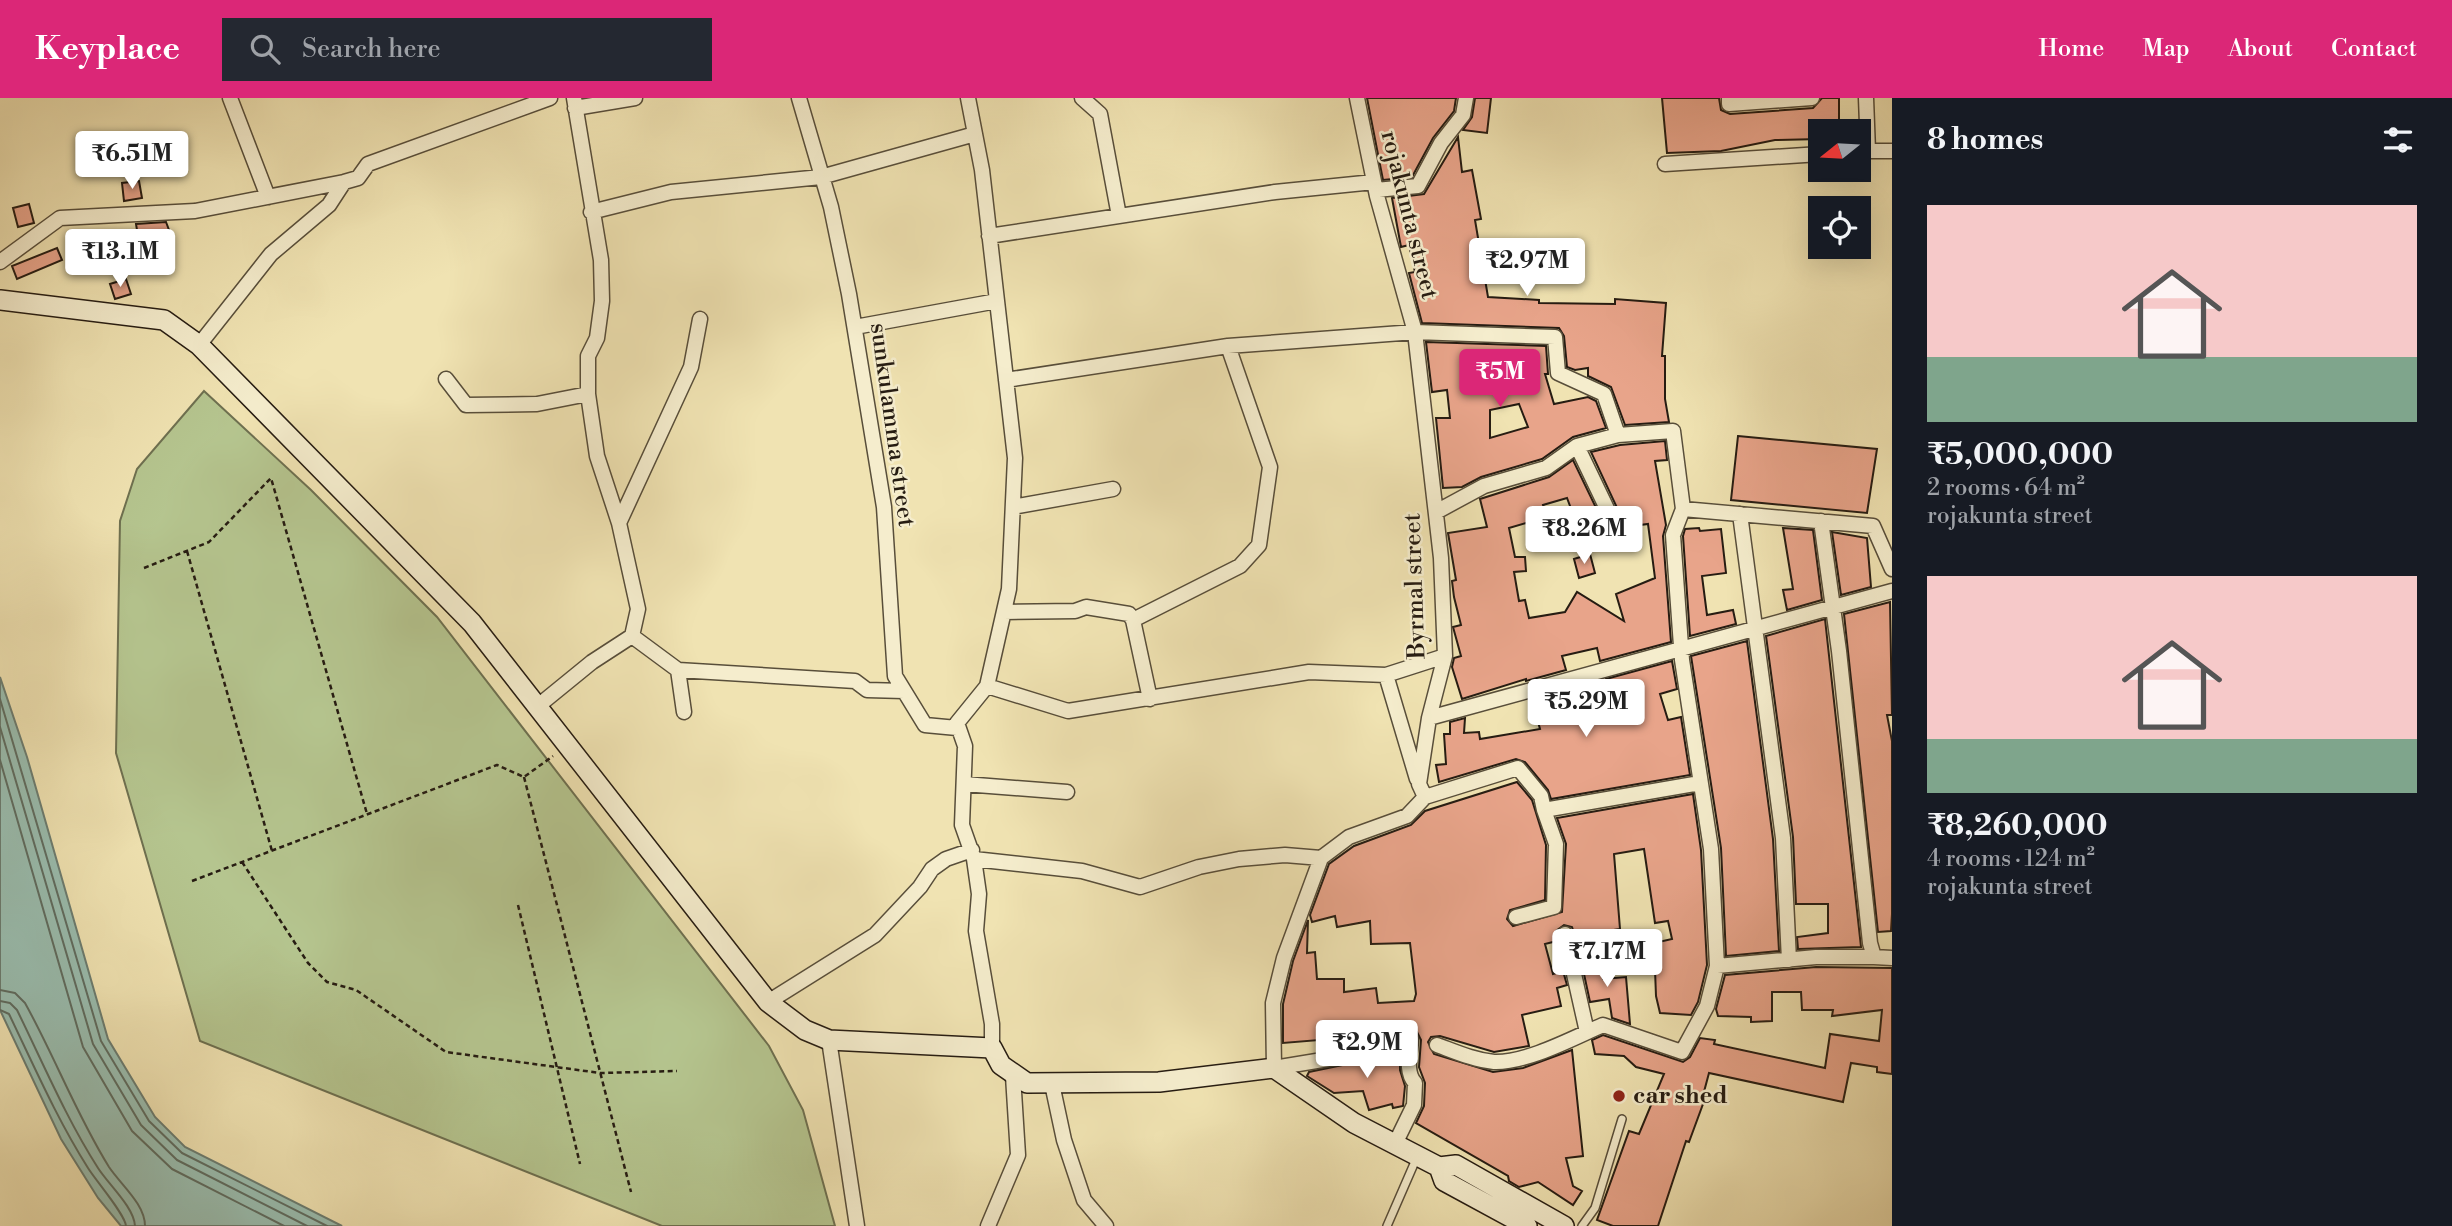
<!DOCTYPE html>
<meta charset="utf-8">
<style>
:root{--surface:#171b24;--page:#242831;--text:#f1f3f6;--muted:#9ea1a6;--accent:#db2777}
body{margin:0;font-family:"Libre Bodoni",serif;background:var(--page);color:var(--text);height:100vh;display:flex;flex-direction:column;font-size:26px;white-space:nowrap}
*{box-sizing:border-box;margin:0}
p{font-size:23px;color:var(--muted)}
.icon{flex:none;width:38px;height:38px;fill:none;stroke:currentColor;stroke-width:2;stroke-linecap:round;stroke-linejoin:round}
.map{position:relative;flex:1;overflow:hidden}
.details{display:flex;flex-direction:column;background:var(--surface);width:560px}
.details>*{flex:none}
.needle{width:46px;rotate:252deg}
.fabs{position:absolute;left:1808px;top:21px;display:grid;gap:14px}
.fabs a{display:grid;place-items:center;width:63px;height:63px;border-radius:0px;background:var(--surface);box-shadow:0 7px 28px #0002;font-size:35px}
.price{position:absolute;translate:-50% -60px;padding:0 16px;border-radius:7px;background:#fff;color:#222;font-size:23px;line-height:46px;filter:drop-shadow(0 2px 4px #0008)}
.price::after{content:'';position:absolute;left:50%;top:42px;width:21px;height:16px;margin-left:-10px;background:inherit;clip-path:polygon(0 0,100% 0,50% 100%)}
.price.active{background:var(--accent);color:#fff}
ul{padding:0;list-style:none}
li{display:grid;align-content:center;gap:14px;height:371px;padding:0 35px}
li span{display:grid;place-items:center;height:217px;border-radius:0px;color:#555}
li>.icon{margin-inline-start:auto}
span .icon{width:126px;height:126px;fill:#fffc;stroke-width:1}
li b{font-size:30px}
h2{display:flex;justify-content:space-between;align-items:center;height:84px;padding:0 35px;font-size:30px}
header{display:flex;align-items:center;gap:42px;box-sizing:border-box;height:98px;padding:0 35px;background:var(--accent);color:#fff}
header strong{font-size:33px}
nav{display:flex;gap:38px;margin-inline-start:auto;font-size:24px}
.search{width:490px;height:63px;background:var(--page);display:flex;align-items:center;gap:18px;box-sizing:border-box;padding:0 24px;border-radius:0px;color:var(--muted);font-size:26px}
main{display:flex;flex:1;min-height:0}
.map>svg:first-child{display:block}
</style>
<header>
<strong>Keyplace</strong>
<div class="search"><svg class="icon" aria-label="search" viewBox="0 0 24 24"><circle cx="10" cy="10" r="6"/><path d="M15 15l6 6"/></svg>Search here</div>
<nav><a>Home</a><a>Map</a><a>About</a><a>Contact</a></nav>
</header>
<main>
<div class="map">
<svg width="1892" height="1128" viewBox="0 0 1892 1128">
<rect width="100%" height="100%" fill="#f0e3b2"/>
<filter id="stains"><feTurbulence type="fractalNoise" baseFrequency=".00286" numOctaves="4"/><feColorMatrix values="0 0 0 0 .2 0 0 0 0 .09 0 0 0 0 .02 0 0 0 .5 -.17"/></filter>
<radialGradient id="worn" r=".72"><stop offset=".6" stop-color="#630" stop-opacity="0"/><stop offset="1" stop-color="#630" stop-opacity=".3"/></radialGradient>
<path fill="#b5c58f" stroke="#6e7050" stroke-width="2" d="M204 293 311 392 437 519 769 948 803 1012 835 1128H662L200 943 116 655 120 423 137 371Z"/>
<path fill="#9abeb0" stroke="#6c7d71" stroke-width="2" d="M0 579 27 659 108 941 155 1019 185 1049 342 1128H121L98 1100 61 1041 0 912Z"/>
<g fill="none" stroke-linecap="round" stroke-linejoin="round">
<path stroke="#606d61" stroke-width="2" d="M0 601 101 943 149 1023 182 1055 327 1128
M0 629 93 946 141 1027 177 1062 307 1128
M0 662 83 949 132 1033 172 1071 284 1128
M0 892 15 895 25 905C55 959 76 1016 109 1069 121 1087 145 1106 145 1128
M0 903 10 905 17 912C43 965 66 1020 98 1070 108 1086 134 1109 135 1128
M0 912 9 916C34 968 57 1021 88 1070 96 1083 125 1116 126 1128"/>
</g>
<path fill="#e8a48a" stroke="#261c12" stroke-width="2" fill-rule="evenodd" d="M1367 0H1456L1454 13 1433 40 1412 79 1383 82Z
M1475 0H1491L1487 35 1463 32 1472 19Z
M1662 0H1719L1721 12 1730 16 1813 10 1822 0H1839V33H1820V41L1775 42 1721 53 1667 55Z
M1458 39 1462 74 1472 72 1481 121 1475 122 1488 199 1539 202V205L1615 206V201L1666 205 1662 258H1665V301L1669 324 1625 327 1611 289 1588 278V270L1575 272 1567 269 1564 238 1559 230 1422 225 1409 175 1415 174 1409 147 1401 149 1392 100 1424 96Z
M139 83 142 100 124 103 122 85Z
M29 106 34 125 18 129 13 110Z
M166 124 172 140 140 151 136 126Z
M57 150 62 162 17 181 12 168Z
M126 181 131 196 115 201 110 186Z
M1426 244 1546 248 1548 276H1545L1554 306 1588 299 1596 303 1606 330 1573 339 1542 361 1481 379 1462 389 1443 390 1436 320H1450L1447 292 1432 294ZM1519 306 1528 329 1490 340V312Z
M1738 338 1877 351 1867 415 1731 402Z
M1665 343 1667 362 1655 363 1666 427 1663 438 1671 544 1600 563 1597 550 1562 558 1566 572 1526 583V581L1462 601 1452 569 1454 560 1461 558 1453 529 1461 527 1454 499 1452 483 1456 482 1448 435 1487 429 1480 401 1549 379 1573 362 1612 443 1587 453 1567 400 1543 407 1547 419 1509 430 1515 459H1525L1526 473 1514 474 1519 503 1525 502 1529 520 1565 514 1577 494 1624 523 1616 496 1655 480 1648 426 1626 429 1591 354 1620 347Z
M1699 430 1700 433 1721 431 1726 475 1702 478 1707 517 1733 512 1736 526 1690 538 1683 438 1685 431Z
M1783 430 1813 432 1822 502 1787 512 1783 492 1793 491Z
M1832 434 1867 440 1871 489 1841 497Z
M1590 456 1595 475 1579 480 1574 461Z
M1890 504 1892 617H1887L1892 643V816L1891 833 1878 834 1844 516Z
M1825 521 1861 849 1798 851 1797 839 1828 835V806H1796L1793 739 1766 538Z
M1747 543 1773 741 1779 853 1726 858 1721 750 1691 558Z
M1672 563 1677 591 1660 596 1668 622 1681 619 1690 677 1551 701 1548 692 1525 664 1516 661 1439 684 1436 667 1446 666 1444 636H1450V624L1465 620 1464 635 1479 634 1480 641 1540 631 1532 602 1571 591 1575 604 1609 593 1606 581Z
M1517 684 1532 702 1546 747 1545 802 1510 812 1507 821 1513 828 1562 814 1566 746 1557 720 1693 696 1701 752 1707 867 1698 904 1691 917 1660 915 1656 898 1654 845 1672 841 1668 823 1655 825 1644 751 1614 756 1620 831 1575 838 1572 829 1564 827 1556 833 1557 843 1545 846 1553 876 1563 873 1567 887 1557 890 1561 908 1522 917 1529 948 1494 954 1440 938 1431 939 1428 944 1434 956 1493 974 1523 970 1572 952 1583 1058 1566 1060 1573 1088 1582 1093 1573 1107 1538 1084 1519 1089 1509 1083 1508 1078 1416 1025 1424 1008 1425 985 1419 969 1421 942 1417 934 1283 945V906L1293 863 1308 822 1307 855 1315 854 1317 881H1344V894L1376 890 1378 905 1414 903 1416 896 1410 845 1371 846 1370 823 1337 829 1335 818 1312 824 1310 817 1329 766 1354 748 1411 727 1425 713Z
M1599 858 1603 881 1626 879 1630 926 1612 920 1609 901 1590 904 1581 862Z
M1816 869 1892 870V976L1877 974V969L1851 965 1843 1004 1709 975 1701 1005 1703 1006 1689 1044 1686 1043 1658 1128H1613L1597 1122 1629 1033 1639 1036 1664 976 1636 969 1624 958 1595 956 1592 942 1603 937 1683 964 1690 959 1700 940 1715 942 1714 946 1825 970 1830 936 1879 943 1882 912 1832 918 1833 912H1802L1801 894H1772V923L1751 924V919L1718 918 1716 911 1725 877Z
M1400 955V972L1405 988 1403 1008 1393 1010 1392 1006 1369 1012 1363 993 1334 995 1307 978 1309 974Z"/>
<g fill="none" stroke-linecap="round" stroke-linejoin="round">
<g stroke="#584e3a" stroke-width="10">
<path id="lane" d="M1387 1128 1417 1059
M1582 1128 1595 1110 1622 1021"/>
</g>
<g stroke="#584e3a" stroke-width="17">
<path id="street" d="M230 0 268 99
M799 0 831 109 849 196 884 409 895 578 925 627 957 630
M968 0 982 72 1015 360 1009 491 987 588 957 625 965 648 962 727 974 761 979 796 976 833 992 926V950
M1082 0 1100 16 1119 118
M1357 0 1377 98 1415 234 1555 239 1558 275 1604 296 1618 337 1673 333 1683 411 1873 428 1892 471
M1729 0V6L1812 0
M1866 0 1868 53H1892
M575 10 635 0
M1665 66 1820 56
M1376 92 1418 88 1441 45 1463 17 1466 0
M591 114 671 94 821 79 975 36
M989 138 1275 94 1374 84
M0 164 60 120 195 113 344 84 358 80 368 66 550 0
M855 229 997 203
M199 247 271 156 329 107 344 84
M446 281 466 307 537 306 588 296
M1006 282 1228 248 1415 234 1441 460 1445 558 1429 620 1419 686 1425 699 1407 718 1349 739 1321 760
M1577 348 1620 438
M1013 409 1113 391
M1683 411 1673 437 1682 562 1711 751 1717 868 1816 859H1874
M1436 414 1484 388 1546 370 1577 348 1618 337
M1740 416 1783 740 1789 862
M1821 423 1839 553 1870 845 1874 859 1892 860
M619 425 691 269 700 221
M1004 514 1075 513 1086 509 1129 516 1133 522 1150 601
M1133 522 1240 468 1259 447 1270 369 1228 248
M632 538 678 572 684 614
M678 572 855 583 867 592 904 593
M1386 577 1417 681
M987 588 1068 613 1309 574 1386 577 1445 558
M538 608 592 564 632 538 638 511 619 425 597 358 588 296V258L597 240 602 203 601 162 574 0
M1429 620 1892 493
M964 686 1067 694
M1425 699 1518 670 1541 698 1544 712 1700 685
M1321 760 1284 860 1273 905 1274 970 1365 955 1411 942C1410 956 1405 974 1415 985L1414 1007 1395 1046
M974 761 1082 773 1140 789 1199 769 1239 761 1285 757 1321 760
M1516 819 1554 809 1556 746 1544 712
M1565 836 1587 934
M768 904 875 837 920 789 932 771 946 761 972 752
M829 942 857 1128
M1437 947C1456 954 1474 962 1494 964 1527 965 1573 940 1603 927L1682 954 1707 908 1717 868
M1052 986 1064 1042 1084 1102 1106 1128
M988 1128 1018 1057 1013 978"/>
</g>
<g stroke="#261c12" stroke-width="22">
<path id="secondary" d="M0 202 164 222 199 247 472 525 768 904 805 932 829 942 992 950 1001 967 1027 985 1159 984 1274 970 1354 1025 1439 1069 1444 1083 1527 1128
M1439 1069 1456 1067 1564 1128"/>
</g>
<path stroke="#261c12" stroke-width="2.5" stroke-dasharray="5 3.5" stroke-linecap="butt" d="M187 453 272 753
M144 470 209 444 271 380 367 716
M524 679 631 1094
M242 764 308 865 327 884 356 892 446 954 600 975 677 973
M192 783 497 667 524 679 553 658
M518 807 580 1066"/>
<use href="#lane" stroke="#f5edcd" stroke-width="7"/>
<use href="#street" stroke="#f5edcd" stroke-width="14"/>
<use href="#secondary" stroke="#f5edcd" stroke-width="19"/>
</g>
<circle fill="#8f2418" stroke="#f5edcd" stroke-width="2.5" cx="1619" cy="998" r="7"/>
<g text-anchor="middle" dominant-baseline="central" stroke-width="5" stroke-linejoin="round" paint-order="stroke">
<g font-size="24" fill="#261c12" stroke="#f5edcd">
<text transform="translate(1409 117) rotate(76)">rojakunta street</text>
<text transform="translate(892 327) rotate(82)">sunkulamma street</text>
<text transform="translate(1415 488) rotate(-92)">Byrmal street</text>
</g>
<g font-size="24" font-weight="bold" fill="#261c12" stroke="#f5edcd" text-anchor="start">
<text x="1633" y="998">car shed</text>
</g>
</g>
<rect width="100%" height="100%" filter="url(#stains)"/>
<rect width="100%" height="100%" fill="url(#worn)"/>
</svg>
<div class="fabs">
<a><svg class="needle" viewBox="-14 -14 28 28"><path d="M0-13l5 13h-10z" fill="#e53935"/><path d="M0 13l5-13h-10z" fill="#9ea1a6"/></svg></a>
<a><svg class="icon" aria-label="locate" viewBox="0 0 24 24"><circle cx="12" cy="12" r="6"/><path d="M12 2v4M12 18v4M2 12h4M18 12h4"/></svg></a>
</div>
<b class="price" style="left:132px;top:93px">₹6.51M</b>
<b class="price" style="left:120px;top:191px">₹13.1M</b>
<b class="price" style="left:1527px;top:200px">₹2.97M</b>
<b class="price active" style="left:1500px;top:311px">₹5M</b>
<b class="price" style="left:1584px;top:468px">₹8.26M</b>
<b class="price" style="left:1586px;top:641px">₹5.29M</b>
<b class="price" style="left:1607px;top:891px">₹7.17M</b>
<b class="price" style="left:1367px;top:982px">₹2.9M</b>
</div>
<section class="details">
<h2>8 homes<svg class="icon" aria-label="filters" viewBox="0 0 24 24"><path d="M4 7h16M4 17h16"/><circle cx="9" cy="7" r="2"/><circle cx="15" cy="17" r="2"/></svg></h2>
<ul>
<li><span style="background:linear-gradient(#f6c9c9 70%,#7fa58c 0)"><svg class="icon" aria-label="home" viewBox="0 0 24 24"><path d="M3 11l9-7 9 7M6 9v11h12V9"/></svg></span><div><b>₹5,000,000</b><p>2 rooms · 64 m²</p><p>rojakunta street</p></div></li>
<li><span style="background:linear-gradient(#f6c9c9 75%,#7fa58c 0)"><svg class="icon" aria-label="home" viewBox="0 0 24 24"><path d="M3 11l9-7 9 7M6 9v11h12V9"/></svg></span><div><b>₹8,260,000</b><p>4 rooms · 124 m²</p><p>rojakunta street</p></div></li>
</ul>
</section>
</main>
